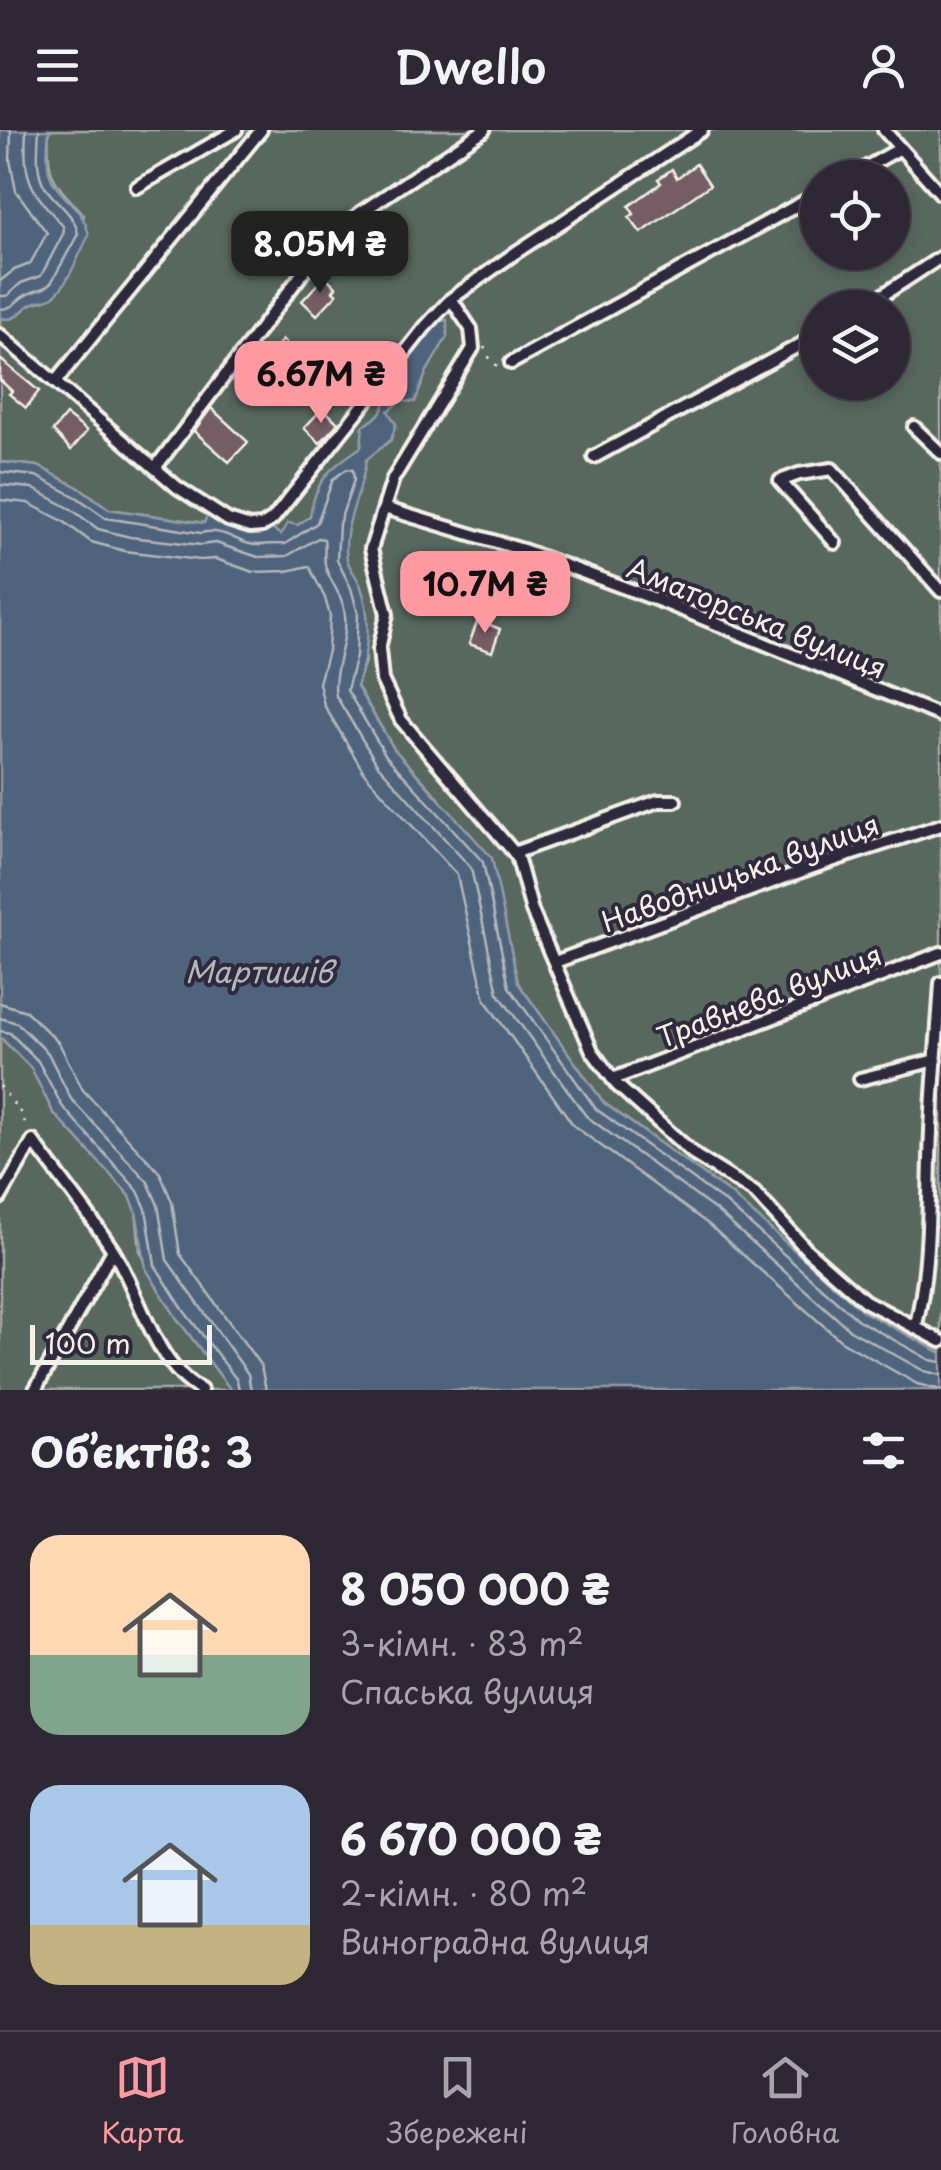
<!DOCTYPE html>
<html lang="uk">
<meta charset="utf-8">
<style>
:root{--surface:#2e2734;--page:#362f3c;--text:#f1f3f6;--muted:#a7a5ac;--line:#49444f;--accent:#ff9aa2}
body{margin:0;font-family:"Playpen Sans",sans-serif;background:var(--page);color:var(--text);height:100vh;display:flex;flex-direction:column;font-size:38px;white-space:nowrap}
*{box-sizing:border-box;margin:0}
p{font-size:32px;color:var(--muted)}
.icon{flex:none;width:55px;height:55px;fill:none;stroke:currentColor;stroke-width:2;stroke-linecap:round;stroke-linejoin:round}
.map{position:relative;height:1260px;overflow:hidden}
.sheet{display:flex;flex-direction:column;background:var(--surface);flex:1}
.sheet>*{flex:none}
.buttons{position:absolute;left:800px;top:30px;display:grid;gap:20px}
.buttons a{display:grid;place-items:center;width:110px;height:110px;border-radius:50%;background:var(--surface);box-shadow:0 5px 15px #0003,0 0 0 2px var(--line);font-size:50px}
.scale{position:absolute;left:30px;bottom:25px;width:182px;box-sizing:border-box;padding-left:10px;border:5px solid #f4f1e8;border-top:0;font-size:28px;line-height:35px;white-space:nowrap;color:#f4f1e8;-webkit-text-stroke:8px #2f2a3d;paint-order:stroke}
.price{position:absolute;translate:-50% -85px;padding:0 22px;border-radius:20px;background:var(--accent);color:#111;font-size:32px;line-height:65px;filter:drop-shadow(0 2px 5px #0008)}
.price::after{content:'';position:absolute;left:50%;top:60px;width:30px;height:22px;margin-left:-15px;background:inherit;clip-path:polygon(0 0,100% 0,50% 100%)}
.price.active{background:#222;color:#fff}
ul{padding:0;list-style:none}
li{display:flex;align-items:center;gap:30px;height:250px;padding:0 30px}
li span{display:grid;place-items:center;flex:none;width:280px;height:200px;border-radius:30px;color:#555}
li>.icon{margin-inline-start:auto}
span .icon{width:120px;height:120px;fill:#fffc;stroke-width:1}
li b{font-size:42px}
h2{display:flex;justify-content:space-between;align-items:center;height:120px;padding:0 30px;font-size:42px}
header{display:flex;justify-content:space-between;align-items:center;height:130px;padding:0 30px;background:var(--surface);font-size:45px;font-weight:600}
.menu{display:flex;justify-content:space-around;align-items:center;height:140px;border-top:2px solid var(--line);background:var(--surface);font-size:28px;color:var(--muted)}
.menu a{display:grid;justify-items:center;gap:5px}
.menu .active{color:var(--accent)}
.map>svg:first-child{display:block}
</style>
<header><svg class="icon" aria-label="menu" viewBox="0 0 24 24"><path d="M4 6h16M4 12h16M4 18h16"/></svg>Dwello<svg class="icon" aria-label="person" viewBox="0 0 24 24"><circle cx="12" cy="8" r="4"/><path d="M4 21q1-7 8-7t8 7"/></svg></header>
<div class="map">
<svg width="941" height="1260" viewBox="0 0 941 1260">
<rect width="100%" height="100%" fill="#3d3445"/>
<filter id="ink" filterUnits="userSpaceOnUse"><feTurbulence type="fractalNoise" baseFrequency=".01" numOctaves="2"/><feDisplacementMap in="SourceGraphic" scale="20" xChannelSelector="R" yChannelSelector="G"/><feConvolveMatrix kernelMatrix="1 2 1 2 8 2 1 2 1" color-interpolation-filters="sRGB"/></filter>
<g filter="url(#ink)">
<path fill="#58685f" stroke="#a6aca4" stroke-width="2.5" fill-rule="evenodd" d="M49 0H941V1223L864 1182 732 1065 604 973 518 853 505 798 439 668 394 619 357 556 366 528 281 406 273 399 258 405 220 390 204 393 109 379 83 360 38 336 0 332V188C14 191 18 185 28 176 35 171 43 172 51 168 66 159 78 104 84 85 53 51 46 48 49 0ZM818 48H892V122H818ZM818 178H892V252H818Z
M0 907 31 938 53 982 130 1066 136 1081 140 1121 176 1187 231 1260H0Z"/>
<path fill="#50637b" stroke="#929ca7" stroke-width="2.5" d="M0 0H49C48 15 45 36 52 50 64 73 81 73 89 105 79 123 68 157 51 168 43 172 35 171 28 176 18 185 14 191 0 188Z
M447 190V207L427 241 415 272 401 271 388 281 396 294 391 310 366 330C363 362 341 396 347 429 349 439 358 447 361 457 373 490 367 524 357 557L394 619 492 728 518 853 604 973 732 1065 864 1182 941 1223V1260H231L176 1187 146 1139 136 1081 130 1066 53 982 31 938 0 907V332L38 336 83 360 109 379 204 393 208 384 215 385 258 405 272 399 281 405 288 393 298 395 310 386C316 347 331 338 361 317L363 296C392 281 382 267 396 244 408 226 422 209 435 192Z"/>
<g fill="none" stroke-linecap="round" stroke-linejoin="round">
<path stroke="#b2b8bc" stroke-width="2.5" d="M0 151 14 140 30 134 47 103 16 61 10 30 11 0
M0 166H7L21 153 41 146 64 102 63 96C30 59 23 51 26 0
M0 179C15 179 16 169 28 164 38 159 43 161 51 153L78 104C74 82 56 74 45 57 35 42 38 18 39 0
M0 342 36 346 78 368 106 388 201 403C227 397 238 416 260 415 269 414 275 414 285 414L317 393 333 349 347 339 353 340 354 350 339 394 337 430 351 458 358 484 356 526 347 560 386 626 483 732 509 857 596 979 726 1073 858 1190 930 1230 941 1232
M0 355 32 358 71 379 98 399 130 407 201 415 216 413 258 427 287 426 318 408 324 409C326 419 322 431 327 441 333 456 344 468 345 486 348 512 331 544 336 566L377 634 471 738 498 863 586 986 718 1082 850 1200 924 1241 941 1245
M0 370 28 373 63 391 91 412 125 421 200 430 216 429 253 442 287 441 309 436 325 468 330 486 328 521 319 553 324 575 365 644 457 745 485 870 574 996 708 1094 841 1211 917 1254 941 1260
M0 873 26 881 59 913 83 960 160 1043 172 1072 180 1124 261 1236 266 1260
M0 888 17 893 48 923 71 969 148 1052 158 1075 167 1130 248 1244 251 1260
M0 901 10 903 38 931 62 976 138 1061 146 1079 155 1135 184 1181 237 1250 239 1260"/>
</g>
<path fill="#755d65" stroke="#f4f1e8" stroke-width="2.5" d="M696 34 710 55 641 103 629 87 634 84 629 76 661 53 658 49 672 39 677 48Z
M325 146 336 157 333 161 337 164 317 185 302 171Z
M283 210 297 225 277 244 263 230Z
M0 229 39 261 26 278 9 264 12 261 0 250Z
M211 278 248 312 229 332 194 301Z
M323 278 338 293 320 313 304 298Z
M66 285 87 301 71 320 53 301Z
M478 490 500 499 492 522 469 514Z"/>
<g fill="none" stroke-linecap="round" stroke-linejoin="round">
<g stroke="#f4f1e8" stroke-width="18">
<path id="minor" d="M884 0 941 64
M847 48 899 19
M137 57 236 0
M451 169 471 199 473 218 393 349 371 419 387 484 379 519 382 550 401 590 517 726 532 781 592 921 617 955 696 1026 755 1063 808 1121 865 1171 941 1211
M863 178 941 127
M0 205 177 357 228 390 250 397 262 396 273 389 425 197 451 169 515 123 702 0
M511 233 818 64
M56 251 261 0
M914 297 941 323
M594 327 818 205
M155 338 320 120 360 83 484 0
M384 378 523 420 663 472 941 586
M835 413 780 351 799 344 832 339 941 461
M514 723 658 671H675
M555 832 813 737 941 695
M613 949 941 823
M860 949 936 930
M0 1068 33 1011C59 1046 87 1081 111 1117 140 1161 153 1235 201 1260
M916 1195C931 1131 928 1066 931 1001 933 952 938 902 941 853
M35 1260 113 1120"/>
</g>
<path stroke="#f4f1e8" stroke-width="2.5" stroke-dasharray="2.5 8" stroke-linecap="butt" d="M484 217 491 231 500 238
M0 956 22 985 28 1000"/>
<use href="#minor" stroke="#2f2a3d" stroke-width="10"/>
</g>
</g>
<g text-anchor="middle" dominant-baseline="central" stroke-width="8" stroke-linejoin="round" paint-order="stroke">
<g font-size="28" fill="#f4f1e8" stroke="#2f2a3d">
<text transform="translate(757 487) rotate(22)">Аматорська вулиця</text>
<text transform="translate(740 742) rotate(-20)">Наводницька вулиця</text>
<text transform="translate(769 865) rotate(-21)">Травнева вулиця</text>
</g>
<g font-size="30" font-style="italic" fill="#b2b8bc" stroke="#2f2a3d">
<text x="259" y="840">Мартишів</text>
</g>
</g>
</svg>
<div class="buttons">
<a><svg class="icon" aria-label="locate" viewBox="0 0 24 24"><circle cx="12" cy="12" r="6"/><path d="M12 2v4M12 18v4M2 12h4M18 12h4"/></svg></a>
<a><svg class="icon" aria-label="layers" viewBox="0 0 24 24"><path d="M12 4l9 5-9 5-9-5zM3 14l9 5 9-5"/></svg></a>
</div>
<div class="scale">100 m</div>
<b class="price active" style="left:320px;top:166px">8.05M ₴</b>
<b class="price" style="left:321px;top:296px">6.67M ₴</b>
<b class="price" style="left:485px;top:506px">10.7M ₴</b>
</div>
<section class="sheet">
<h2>Об’єктів: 3<svg class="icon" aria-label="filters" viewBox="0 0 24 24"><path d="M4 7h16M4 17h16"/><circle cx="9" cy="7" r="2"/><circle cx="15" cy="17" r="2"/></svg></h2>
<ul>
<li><span style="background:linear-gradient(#ffd9b3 60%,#7fa58c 0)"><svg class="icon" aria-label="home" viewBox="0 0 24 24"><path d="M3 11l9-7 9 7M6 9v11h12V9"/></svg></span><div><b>8 050 000 ₴</b><p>3-кімн. · 83 m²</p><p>Спаська вулиця</p></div></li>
<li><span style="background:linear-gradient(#a9c7e8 70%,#c2b280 0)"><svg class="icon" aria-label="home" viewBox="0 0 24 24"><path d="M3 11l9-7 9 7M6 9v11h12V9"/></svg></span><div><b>6 670 000 ₴</b><p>2-кімн. · 80 m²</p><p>Виноградна вулиця</p></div></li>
</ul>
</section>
<nav class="menu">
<a class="active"><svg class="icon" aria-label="map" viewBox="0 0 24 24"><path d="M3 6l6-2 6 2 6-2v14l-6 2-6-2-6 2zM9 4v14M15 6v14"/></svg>Карта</a>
<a><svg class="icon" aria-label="saved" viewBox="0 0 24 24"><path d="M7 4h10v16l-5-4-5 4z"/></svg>Збережені</a>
<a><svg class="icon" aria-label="home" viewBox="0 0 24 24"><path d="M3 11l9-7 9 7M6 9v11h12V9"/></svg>Головна</a>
</nav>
